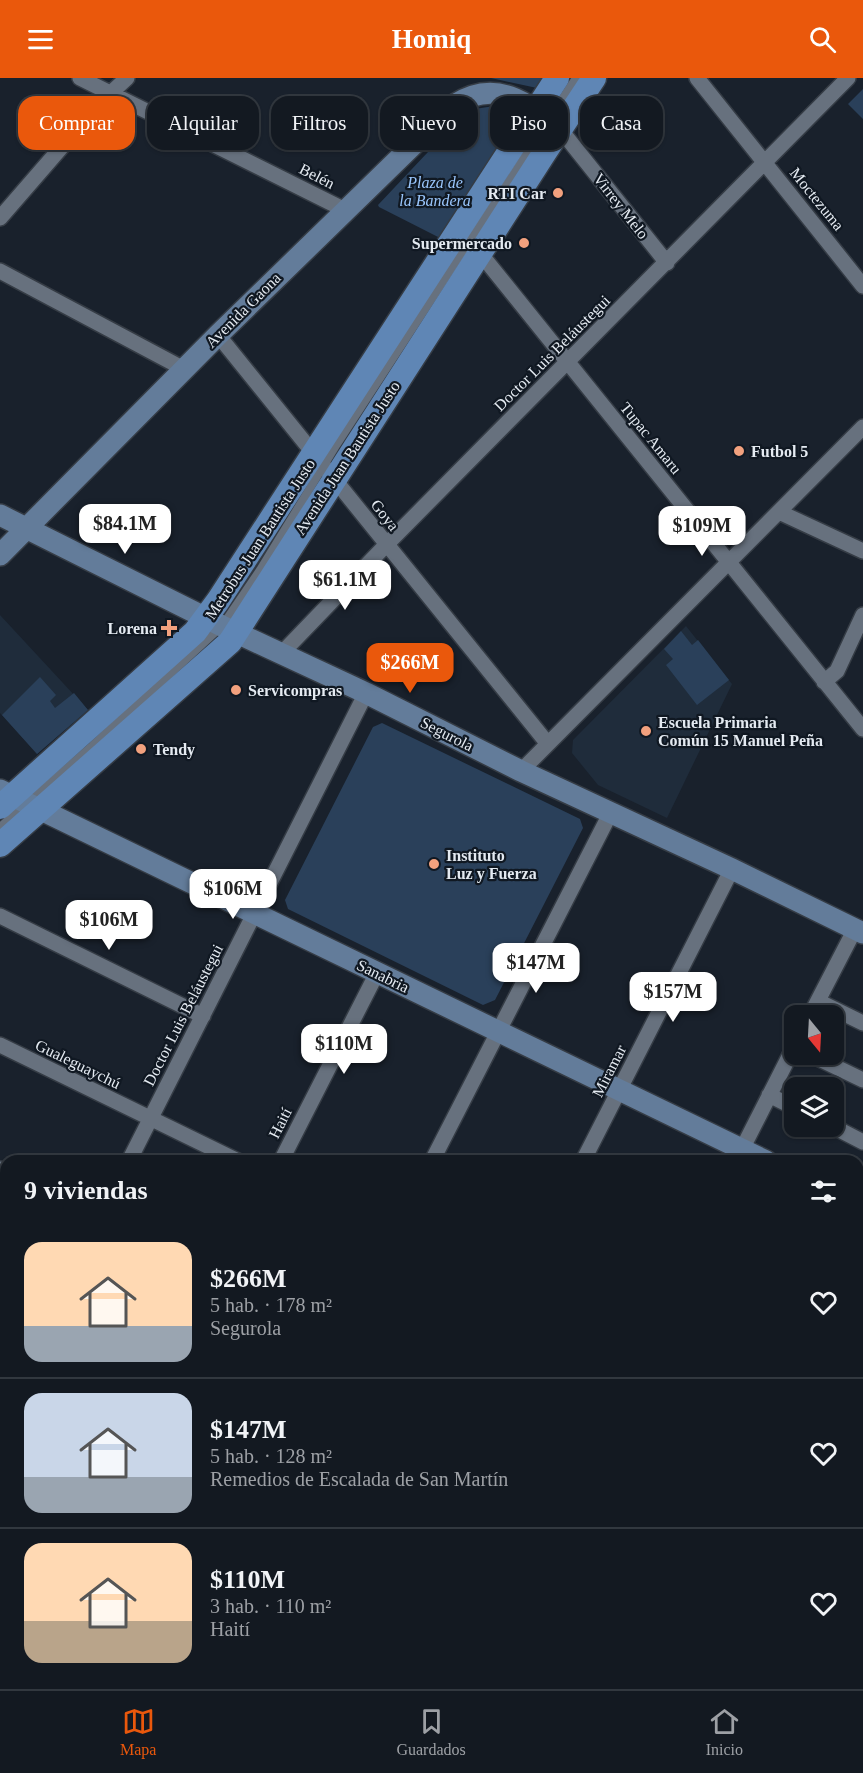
<!DOCTYPE html>
<html lang="es">
<meta charset="utf-8">
<style>
:root{--surface:#131921;--page:#1c222a;--text:#f1f3f6;--muted:#9da0a5;--line:#32383f;--accent:#ea580c}
body{margin:0;font-family:Georgia,serif;background:var(--page);color:var(--text);height:100vh;display:flex;flex-direction:column;font-size:22px;white-space:nowrap}
*{box-sizing:border-box;margin:0}
p{font-size:20px;color:var(--muted)}
.icon{flex:none;width:33px;height:33px;fill:none;stroke:currentColor;stroke-width:2;stroke-linecap:round;stroke-linejoin:round}
.map{position:relative;flex:1;overflow:hidden}
.drawer{position:absolute;left:0px;top:1077px;width:864px;height:534px;display:flex;flex-direction:column;background:var(--surface);border-radius:18px 18px 0 0;box-shadow:0 2px 4px #0004,0 0 0 2px var(--line)}
.drawer>*{flex:none}
.banner{position:absolute;left:18px;top:18px;width:828px;height:54px;display:flex;gap:12px}
.needle{width:39px;rotate:162deg}
.fabs{position:absolute;left:784px;top:927px;display:grid;gap:12px}
.fabs a{display:grid;place-items:center;width:60px;height:60px;border-radius:12px;background:var(--surface);box-shadow:0 2px 4px #0004,0 0 0 2px var(--line);font-size:30px}
.price{position:absolute;translate:-50% -51px;padding:0 14px;border-radius:12px;background:#fff;color:#222;font-size:20px;line-height:39px;filter:drop-shadow(0 2px 3px #0008)}
.price::after{content:'';position:absolute;left:50%;top:36px;width:18px;height:14px;margin-left:-9px;background:inherit;clip-path:polygon(0 0,100% 0,50% 100%)}
.price.active{background:var(--accent);color:#fff}
ul{padding:0;list-style:none}
li{display:flex;align-items:center;gap:18px;height:150px;padding:0 24px}
li+li{border-top:2px solid var(--line)}
li span{display:grid;place-items:center;flex:none;width:168px;height:120px;border-radius:18px;color:#555}
li>.icon{margin-inline-start:auto}
span .icon{width:72px;height:72px;fill:#fffc;stroke-width:1}
li b{font-size:26px}
h2{display:flex;justify-content:space-between;align-items:center;height:72px;padding:0 24px;font-size:26px}
.pill{padding:0 21px;border-radius:18px;background:var(--surface);box-shadow:0 2px 4px #0004,0 0 0 2px var(--line);font-size:21px;line-height:54px}
.pill.active{background:var(--accent);color:#fff}
header{display:flex;justify-content:space-between;align-items:center;height:78px;padding:0 24px;background:var(--accent);color:#fff;font-size:27px;font-weight:700}
.tabs{display:flex;justify-content:space-around;align-items:center;height:84px;border-top:2px solid var(--line);background:var(--surface);font-size:16px;color:var(--muted)}
.tabs a{display:grid;justify-items:center;gap:3px}
.tabs .active{color:var(--accent)}
.map>svg:first-child{display:block}
</style>
<header><svg class="icon" aria-label="menu" viewBox="0 0 24 24"><path d="M4 6h16M4 12h16M4 18h16"/></svg>Homiq<svg class="icon" aria-label="search" viewBox="0 0 24 24"><circle cx="10" cy="10" r="6"/><path d="M15 15l6 6"/></svg></header>
<div class="map">
<svg width="863" height="1611" viewBox="0 0 863 1611">
<rect width="100%" height="100%" fill="#19212c"/>
<path fill="#1f2c3b" d="M0 537 88 632 37 676 0 635Z
M686 548 732 606 667 740 598 707 572 675 573 662Z"/>
<path fill="#2a405a" d="M491 0H547L537 10Z
M863 11V41L848 26Z
M494 28 511 32 520 37 442 161 379 129 378 127 461 39 475 31Z
M681 553 692 567 698 562 729 602 697 627 666 587 673 581 664 571Z
M40 599 56 617 50 623 55 630 74 615 88 632 37 676 2 637Z
M382 645 580 741 583 750 495 922 483 927 288 831 285 822 373 649Z
M486 1605H750L752 1609 751 1611H483Z"/>
<g fill="none" stroke-linecap="round" stroke-linejoin="round">
<g stroke="#353c45" stroke-width="10">
<path id="lane" d="M0 749 92 668 222 548 260 492 337 366 576 0"/>
</g>
<g stroke="#353c45" stroke-width="18">
<path id="street" d="M80 0 345 132
M697 0 863 208
M560 51 667 185
M0 140 98 27 127 0
M480 175 863 651
M0 193 184 291
M218 257 548 666
M779 434 863 473
M281 576 386 467 848 0
M824 604 837 593 863 537
M521 693 863 349
M0 838 203 938
M818 923 863 945
M810 938 855 851
M0 967 238 1083
M809 976 863 1002
M769 1017 795 1030
M832 1048 863 1064
M129 1083 366 615
M281 1083 377 895
M432 1083 611 734
M583 1083 732 791
M736 1083 795 967
M0 1091 6 1094
M858 1196 863 1198
M0 1213 6 1215
M858 1256 863 1259
M858 1317 863 1319
M0 1336 6 1324
M858 1386 863 1388
M858 1432 863 1422
M858 1453 863 1456
M0 1481 6 1484
M858 1512 863 1514
M858 1572 863 1575
M260 1605 273 1611
M806 1605 818 1611
M165 1611 168 1605
M312 1611 315 1605
M465 1611 468 1605
M766 1611 769 1605"/>
</g>
<g stroke="#353c45" stroke-width="24">
<path id="secondary" d="M0 437 222 548 366 615 521 693 732 791 863 855
M0 477 218 257 454 27C496 0 526 24 560 51
M0 712 766 1083
M858 1128 863 1130"/>
</g>
<g stroke="#353c45" stroke-width="27">
<path id="primary" d="M0 729 195 554 218 523 557 0
M0 767 230 564 545 74 594 0"/>
</g>
<use href="#lane" stroke="#67717e" stroke-width="8"/>
<use href="#street" stroke="#67717e" stroke-width="15"/>
<use href="#secondary" stroke="#637c9a" stroke-width="21"/>
<use href="#primary" stroke="#5f86b5" stroke-width="24"/>
</g>
<g fill="#f2a17e" stroke="#101822" stroke-width="2">
<circle cx="558" cy="115" r="6"/>
<circle cx="524" cy="165" r="6"/>
<circle cx="739" cy="373" r="6"/>
<path d="M166 541h6v6h6v6h-6v6h-6v-6h-6v-6h6z"/>
<circle cx="236" cy="612" r="6"/>
<circle cx="646" cy="653" r="6"/>
<circle cx="141" cy="671" r="6"/>
<circle cx="434" cy="786" r="6"/>
</g>
<g text-anchor="middle" dominant-baseline="central" stroke-width="4.5" stroke-linejoin="round" paint-order="stroke">
<g font-size="16" fill="#e4eaf1" stroke="#101822">
<text transform="translate(317 98) rotate(27)">Belén</text>
<text transform="translate(817 121) rotate(51)">Moctezuma</text>
<text transform="translate(621 128) rotate(52)">Virrey Melo</text>
<text transform="translate(243 232) rotate(-45)">Avenida Gaona</text>
<text transform="translate(552 275) rotate(-45)">Doctor Luis Beláustegui</text>
<text transform="translate(651 360) rotate(51)">Tupac Amaru</text>
<text transform="translate(347 380) rotate(-57)">Avenida Juan Bautista Justo</text>
<text transform="translate(385 437) rotate(52)">Goya</text>
<text transform="translate(260 461) rotate(-57)">Metrobus Juan Bautista Justo</text>
<text transform="translate(447 656) rotate(27)">Segurola</text>
<text transform="translate(383 898) rotate(26)">Sanabria</text>
<text transform="translate(183 937) rotate(-63)">Doctor Luis Beláustegui</text>
<text transform="translate(78 986) rotate(26)">Gualeguaychú</text>
<text transform="translate(609 993) rotate(-63)">Miramar</text>
<text transform="translate(280 1045) rotate(-63)">Haití</text>
</g>
<g font-size="16" font-style="italic" fill="#99c5fb" stroke="#101822">
<text x="435" y="104">Plaza de<tspan x="435" dy="18">la Bandera</tspan></text>
</g>
<g font-size="16" font-weight="bold" fill="#e4eaf1" stroke="#101822" text-anchor="start">
<text x="546" y="115" text-anchor="end">RTI Car</text>
<text x="512" y="165" text-anchor="end">Supermercado</text>
<text x="751" y="373">Futbol 5</text>
<text x="157" y="550" text-anchor="end">Lorena</text>
<text x="248" y="612">Servicompras</text>
<text x="658" y="644">Escuela Primaria<tspan x="658" dy="18">Común 15 Manuel Peña</tspan></text>
<text x="153" y="671">Tendy</text>
<text x="446" y="777">Instituto<tspan x="446" dy="18">Luz y Fuerza</tspan></text>
</g>
</g>
</svg>
<div class="fabs">
<a><svg class="needle" viewBox="-14 -14 28 28"><path d="M0-13l5 13h-10z" fill="#e53935"/><path d="M0 13l5-13h-10z" fill="#9da0a5"/></svg></a>
<a><svg class="icon" aria-label="layers" viewBox="0 0 24 24"><path d="M12 4l9 5-9 5-9-5zM3 14l9 5 9-5"/></svg></a>
</div>
<b class="price" style="left:125px;top:477px">$84.1M</b>
<b class="price" style="left:702px;top:479px">$109M</b>
<b class="price" style="left:345px;top:533px">$61.1M</b>
<b class="price active" style="left:410px;top:616px">$266M</b>
<b class="price" style="left:233px;top:842px">$106M</b>
<b class="price" style="left:109px;top:873px">$106M</b>
<b class="price" style="left:536px;top:916px">$147M</b>
<b class="price" style="left:673px;top:945px">$157M</b>
<b class="price" style="left:344px;top:997px">$110M</b>
<div class="banner">
<a class="pill active">Comprar</a>
<a class="pill">Alquilar</a>
<a class="pill">Filtros</a>
<a class="pill">Nuevo</a>
<a class="pill">Piso</a>
<a class="pill">Casa</a>
</div>
<section class="drawer">
<h2>9 viviendas<svg class="icon" aria-label="filters" viewBox="0 0 24 24"><path d="M4 7h16M4 17h16"/><circle cx="9" cy="7" r="2"/><circle cx="15" cy="17" r="2"/></svg></h2>
<ul>
<li><span style="background:linear-gradient(#ffd9b3 70%,#9aa5b1 0)"><svg class="icon" aria-label="home" viewBox="0 0 24 24"><path d="M3 11l9-7 9 7M6 9v11h12V9"/></svg></span><div><b>$266M</b><p>5 hab. · 178 m²</p><p>Segurola</p></div><svg class="icon" aria-label="heart" viewBox="0 0 24 24"><path d="M12 20l-8-8c-3-5 5-10 8-4 3-6 11-1 8 4z"/></svg></li>
<li><span style="background:linear-gradient(#c9d6e8 70%,#9aa5b1 0)"><svg class="icon" aria-label="home" viewBox="0 0 24 24"><path d="M3 11l9-7 9 7M6 9v11h12V9"/></svg></span><div><b>$147M</b><p>5 hab. · 128 m²</p><p>Remedios de Escalada de San Martín</p></div><svg class="icon" aria-label="heart" viewBox="0 0 24 24"><path d="M12 20l-8-8c-3-5 5-10 8-4 3-6 11-1 8 4z"/></svg></li>
<li><span style="background:linear-gradient(#ffd9b3 65%,#b9a48a 0)"><svg class="icon" aria-label="home" viewBox="0 0 24 24"><path d="M3 11l9-7 9 7M6 9v11h12V9"/></svg></span><div><b>$110M</b><p>3 hab. · 110 m²</p><p>Haití</p></div><svg class="icon" aria-label="heart" viewBox="0 0 24 24"><path d="M12 20l-8-8c-3-5 5-10 8-4 3-6 11-1 8 4z"/></svg></li>
</ul>
</section>
</div>
<nav class="tabs">
<a class="active"><svg class="icon" aria-label="map" viewBox="0 0 24 24"><path d="M3 6l6-2 6 2 6-2v14l-6 2-6-2-6 2zM9 4v14M15 6v14"/></svg>Mapa</a>
<a><svg class="icon" aria-label="saved" viewBox="0 0 24 24"><path d="M7 4h10v16l-5-4-5 4z"/></svg>Guardados</a>
<a><svg class="icon" aria-label="home" viewBox="0 0 24 24"><path d="M3 11l9-7 9 7M6 9v11h12V9"/></svg>Inicio</a>
</nav>
